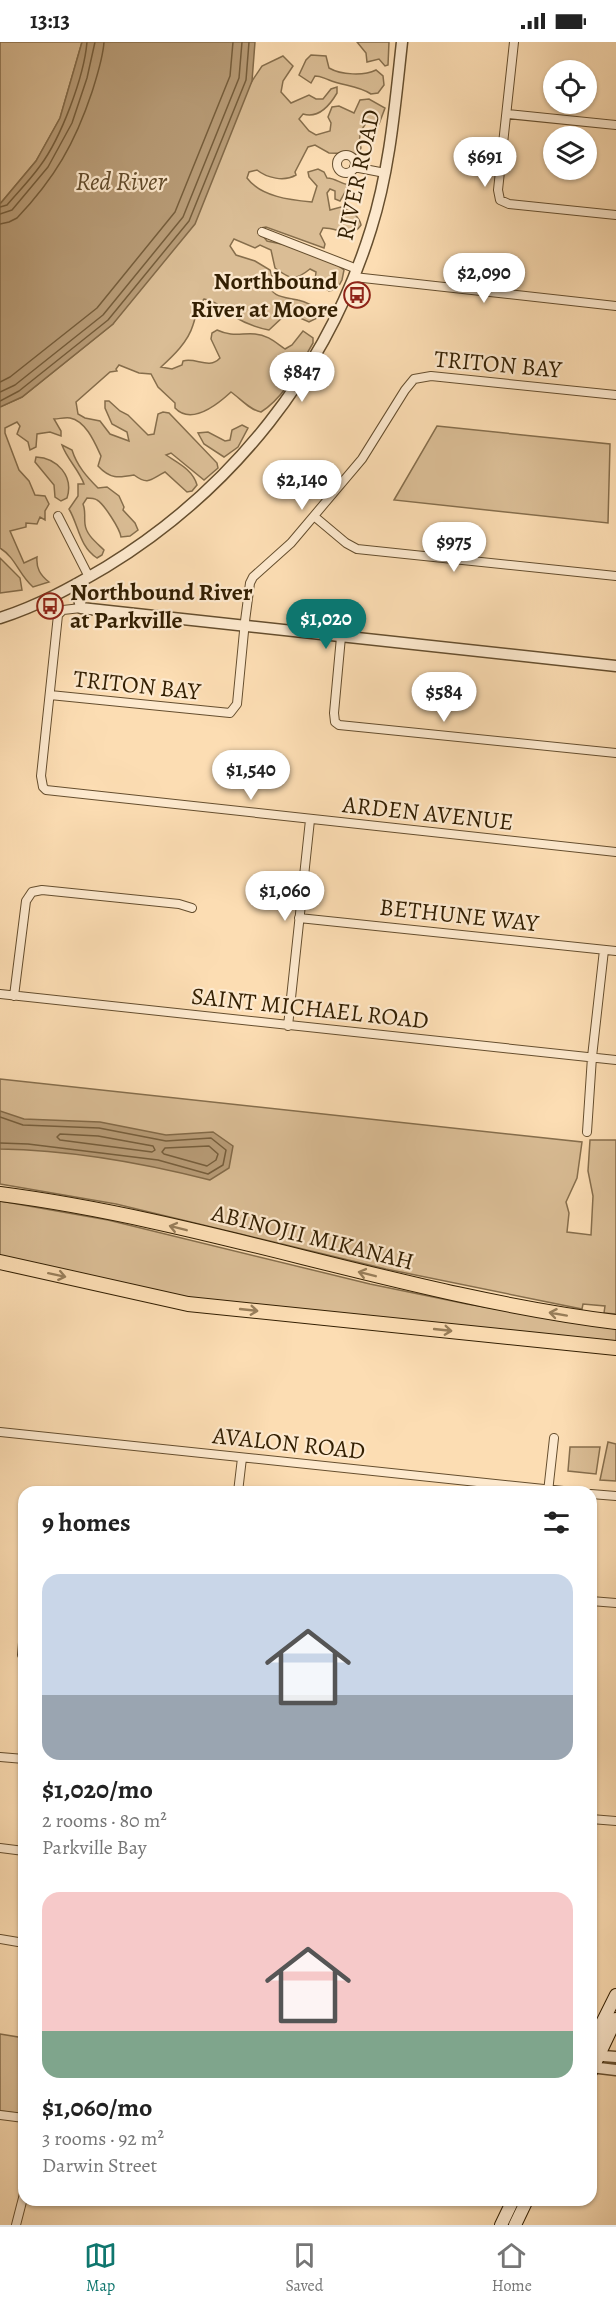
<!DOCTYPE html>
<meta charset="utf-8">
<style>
:root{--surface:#fff;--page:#f6f6f6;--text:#222;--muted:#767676;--line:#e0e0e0;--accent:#0f766e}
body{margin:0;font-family:Alegreya,serif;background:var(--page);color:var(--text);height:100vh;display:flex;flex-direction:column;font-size:22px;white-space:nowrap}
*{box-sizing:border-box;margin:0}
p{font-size:20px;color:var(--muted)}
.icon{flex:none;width:33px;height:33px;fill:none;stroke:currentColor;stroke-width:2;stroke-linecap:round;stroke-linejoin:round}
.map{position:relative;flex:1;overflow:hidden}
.panel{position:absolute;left:18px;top:1444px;width:579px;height:720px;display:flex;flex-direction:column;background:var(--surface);border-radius:18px;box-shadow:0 2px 4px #0004}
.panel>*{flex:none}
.tools{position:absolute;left:543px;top:18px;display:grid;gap:12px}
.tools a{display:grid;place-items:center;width:54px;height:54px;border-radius:50%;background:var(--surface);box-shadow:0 2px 4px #0004;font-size:30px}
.price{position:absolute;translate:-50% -51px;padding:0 14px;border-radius:21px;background:#fff;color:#222;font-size:20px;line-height:39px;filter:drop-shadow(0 2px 3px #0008)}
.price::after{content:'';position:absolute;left:50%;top:36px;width:18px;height:14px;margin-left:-9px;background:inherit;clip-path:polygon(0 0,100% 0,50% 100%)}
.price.selected{background:var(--accent);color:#fff}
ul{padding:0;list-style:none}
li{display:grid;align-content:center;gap:12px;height:318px;padding:0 24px}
li span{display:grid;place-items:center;height:186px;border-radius:18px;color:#555}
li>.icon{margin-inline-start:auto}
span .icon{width:108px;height:108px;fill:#fffc;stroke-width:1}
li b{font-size:26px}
h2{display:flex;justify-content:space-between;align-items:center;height:72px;padding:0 24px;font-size:26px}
.status{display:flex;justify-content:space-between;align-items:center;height:42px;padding:0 30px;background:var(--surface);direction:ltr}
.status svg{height:16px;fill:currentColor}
.tab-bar{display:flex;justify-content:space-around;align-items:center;height:84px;border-top:2px solid var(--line);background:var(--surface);font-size:16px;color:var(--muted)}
.tab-bar a{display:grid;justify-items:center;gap:3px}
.tab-bar .selected{color:var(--accent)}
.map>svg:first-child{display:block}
</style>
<div class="status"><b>13:13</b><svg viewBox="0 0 49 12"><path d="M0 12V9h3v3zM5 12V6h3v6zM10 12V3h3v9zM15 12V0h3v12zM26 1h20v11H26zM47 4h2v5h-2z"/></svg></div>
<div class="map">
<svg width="616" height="2183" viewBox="0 0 616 2183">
<rect width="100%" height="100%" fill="#fcddb3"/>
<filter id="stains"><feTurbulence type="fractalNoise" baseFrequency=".00333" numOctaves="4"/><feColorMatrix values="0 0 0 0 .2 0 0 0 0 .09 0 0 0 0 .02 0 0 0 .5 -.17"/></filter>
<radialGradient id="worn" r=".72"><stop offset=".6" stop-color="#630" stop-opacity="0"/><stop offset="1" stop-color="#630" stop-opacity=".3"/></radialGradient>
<path fill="#dabd95" stroke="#866e4c" stroke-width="1.5" d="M0 0H82L60 76 36 119 0 162Z
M357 0H389L388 23 385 24 379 17 367 20 366 11Z
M311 13 326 14 329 26C341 33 364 34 376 28L383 34 384 43 378 51 371 52C357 43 343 44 329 38 323 36 321 34 315 34L311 41 299 33 306 18Z
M283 14 293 24 283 39 281 50 291 61 309 53 316 57H323L331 47 337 45V51C330 63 319 77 303 72L299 77 309 89 316 93 330 89 331 81 328 75 332 65 339 64 354 71 360 58 369 57 385 66 379 82 367 80C360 89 358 94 361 106L358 112 329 111 315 103 308 105 295 130 296 133C284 140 267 136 257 128L249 130 247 136C261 155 291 158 312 160L317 144 309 135 308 130 318 127 324 130 327 136C336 136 340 142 349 143L340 159 335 157V149L330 147 327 151 330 168 341 165C350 169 359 173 361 183 351 198 337 185 323 186L320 192 325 202 324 206 266 185 261 186 260 190 267 199 291 204 333 220 344 228 342 238 337 247 329 249 315 239 316 230 310 227C295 239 291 238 275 226L271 208 260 203 255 206 234 197 230 204 236 213 255 219 270 228 272 234 268 239C270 256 285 255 298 258 308 260 317 266 325 272L309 280 291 272 284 274 269 288C257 286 243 280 233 274 223 268 217 259 204 257 197 265 196 274 193 283 188 300 173 314 161 325L172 327 182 323 183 319C196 315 209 328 220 316L211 297 212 291 217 288C232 295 241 291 255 292 268 293 276 301 285 307L292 303 303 289 313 296V301C299 325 285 355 261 370 250 368 241 357 231 350 218 362 192 384 175 366V361L158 345 151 332 139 331 119 323 116 327 117 329 110 330 76 360 78 372 85 376 100 379 110 392 129 399 127 390 112 382 105 366V359H109L120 369 128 373 148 393 154 392 158 372 163 370 169 371 217 421 218 426 204 438 171 411 166 413C178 421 193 428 197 443L192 449 187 450 165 430C151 437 149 444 134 433 118 436 110 437 98 424L101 414C95 401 86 379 70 376 65 375 59 377 54 377L61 389V394L50 390 37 392 36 405 30 408 28 400 17 392 20 384 17 380 5 386V391L19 428 29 439 35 453 45 454 49 462 45 469V478L40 475 37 482 26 481V485L10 489 24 521 37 515C36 526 40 533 49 540L33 545C19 533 16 516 0 506V365L22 355 113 282 252 39 262 24Z
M242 383 248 386 238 405 224 415 204 402 198 391 208 390 225 399 230 398 232 388Z
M437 384 610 402 608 481 394 458Z
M62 403 72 408C77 424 87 435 98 446L107 445 119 454 124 465 123 468 135 481 138 488 130 494 121 495C120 487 104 462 97 458 94 456 90 456 87 456L83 462C86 470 84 474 85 482 86 493 97 501 104 508L102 513 97 516C79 504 79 484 69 467L78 454V442H84C79 428 67 417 62 403Z
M36 415C57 416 74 434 67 456L61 459 55 455 54 443 35 420Z
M0 516 20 536 22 548 0 551Z
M0 1037 582 1100 577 1136 566 1160 569 1171 567 1190 591 1193 593 1154 588 1129 590 1098H616V1272L604 1271 605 1264 583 1262 582 1267 386 1227 116 1162 0 1142Z
M0 1159 108 1178 370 1242 467 1262 616 1287V1302L190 1258 0 1216Z
M608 1400 616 1402V1439L600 1438Z
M570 1405H600L596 1432 568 1429Z
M0 1992 24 1996V2072L0 2069Z"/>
<path fill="#b89c77" stroke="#836a48" stroke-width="1.5" d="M82 0H255L252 39 195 182 113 282 22 355 0 365V162L36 119 60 76Z
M0 1069 24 1077 100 1080 166 1093 213 1090 233 1104 229 1126 210 1138C143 1121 69 1108 0 1107Z"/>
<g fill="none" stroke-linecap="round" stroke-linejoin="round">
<path stroke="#765e3c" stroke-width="1.5" d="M0 165 7 163C18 150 30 138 40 124 61 96 84 35 87 0
M0 172 12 168 48 125 72 81 87 36 95 0
M0 182 9 180 17 176C55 136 75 101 92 50 97 34 103 16 104 0
M0 340 10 335 97 266 175 170 230 34 233 0
M0 350 15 343 103 273 183 175 239 36 242 0
M0 359 19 349 108 278 189 179 246 38 249 0
M0 1075 23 1083 99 1086 166 1099 211 1096 226 1108 223 1123 208 1132 158 1118 28 1102 0 1101
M60 1092 98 1094 153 1104 155 1108 152 1110 60 1098 57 1095Z
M209 1104 218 1112 216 1118 207 1124 164 1112 162 1110 165 1106Z"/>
<g stroke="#654e2e" stroke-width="10">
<path id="minor" d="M514 0 498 148 500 158 509 162 616 173
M507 72 616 83
M337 122a9 9 0 1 1 18 0a9 9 0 1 1-18 0Z
M354 125 385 131
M262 190 357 227
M354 235 616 264
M58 474 89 535
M315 475 346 501 357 507 616 534
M81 566 63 568 58 573 41 734 43 745 46 748 616 810
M341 595 334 671 335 680 339 683 616 711
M50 653 230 671 237 662 245 579 250 541 253 535 291 501 362 417 405 348 414 337 431 334 616 353
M299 876 616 909
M0 952 616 1018
M14 954 26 859 32 850 42 848 179 862 192 866
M288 984 310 778
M587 1090 592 1015 604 908
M0 1390 573 1450
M238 1450 242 1416
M548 1450 554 1396
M591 1452 616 1454
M591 1559 616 1561
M24 1588 22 1613 24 1615
M0 1715 24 1717
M591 1777 616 1779
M0 1806 24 1809
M0 1897 24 1901
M0 2073 24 2076
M16 2183 24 2152"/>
</g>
<g stroke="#654e2e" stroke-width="13">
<path id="tertiary" d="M76 542 81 566 616 624
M0 576C38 564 72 545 106 525 232 448 327 329 371 187 390 127 395 63 402 0
M591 2013 616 2015
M591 2025 616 2028"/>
</g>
<g stroke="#331f02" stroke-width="14">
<path id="secondary" d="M591 2003 616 1953
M591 2030 616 1977
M501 2183 513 2158
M515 2183 527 2158"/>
</g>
<g stroke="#331f02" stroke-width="16">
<path id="primary" d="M0 1152C208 1179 407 1254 616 1280
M0 1220 188 1262 616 1306"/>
</g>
<use href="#minor" stroke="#fde9ce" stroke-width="8"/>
<use href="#tertiary" stroke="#fde9ce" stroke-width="10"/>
<use href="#secondary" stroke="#fde9ce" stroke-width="12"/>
<use href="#primary" stroke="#fcddb3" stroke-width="14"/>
</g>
<defs><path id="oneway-shaft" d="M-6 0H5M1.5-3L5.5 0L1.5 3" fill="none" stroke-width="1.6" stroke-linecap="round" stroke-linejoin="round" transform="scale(1.5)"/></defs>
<g stroke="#987e5a">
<use href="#oneway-shaft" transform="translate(178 1186) rotate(-166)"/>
<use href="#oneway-shaft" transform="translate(367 1232) rotate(-166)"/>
<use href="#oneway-shaft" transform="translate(57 1233) rotate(12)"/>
<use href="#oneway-shaft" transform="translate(249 1268) rotate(6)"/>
<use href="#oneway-shaft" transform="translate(558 1272) rotate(-170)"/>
<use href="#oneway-shaft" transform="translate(443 1288) rotate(6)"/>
</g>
<defs>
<g id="bus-ring" transform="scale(1.35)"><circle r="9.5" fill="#fde9ce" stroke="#8f2418" stroke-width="1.5"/><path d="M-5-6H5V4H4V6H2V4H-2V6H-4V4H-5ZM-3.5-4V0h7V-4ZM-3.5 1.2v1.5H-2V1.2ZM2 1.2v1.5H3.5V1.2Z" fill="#8f2418"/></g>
</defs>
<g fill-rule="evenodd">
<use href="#bus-ring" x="357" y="253"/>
<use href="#bus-ring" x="50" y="564"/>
</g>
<g text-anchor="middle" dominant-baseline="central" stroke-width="4.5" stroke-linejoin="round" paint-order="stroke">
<g font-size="24" fill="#331f02" stroke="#fde9ce">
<text transform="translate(358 133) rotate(-78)">RIVER ROAD</text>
<text transform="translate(498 322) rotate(5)">TRITON BAY</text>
<text transform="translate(137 643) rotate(6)">TRITON BAY</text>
<text transform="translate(428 771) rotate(6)">ARDEN AVENUE</text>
<text transform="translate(459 873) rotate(6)">BETHUNE WAY</text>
<text transform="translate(310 966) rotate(6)">SAINT MICHAEL ROAD</text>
<text transform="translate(313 1195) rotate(14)">ABINOJII MIKANAH</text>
<text transform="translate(289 1401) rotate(6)">AVALON ROAD</text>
</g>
<g font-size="24" font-weight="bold" fill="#331f02" stroke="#fde9ce" text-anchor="end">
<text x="338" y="239">Northbound<tspan x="338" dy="28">River at Moore</tspan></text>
<text x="70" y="550" text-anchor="start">Northbound River<tspan x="70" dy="28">at Parkville</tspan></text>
</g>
<g font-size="26" font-style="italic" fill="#624b2b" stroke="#fde9ce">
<text x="121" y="139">Red River</text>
</g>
</g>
<rect width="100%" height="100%" filter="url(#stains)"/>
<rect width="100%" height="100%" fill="url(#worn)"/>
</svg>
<div class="tools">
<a><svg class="icon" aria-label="locate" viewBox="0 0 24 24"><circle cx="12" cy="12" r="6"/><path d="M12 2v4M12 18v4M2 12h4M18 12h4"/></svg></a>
<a><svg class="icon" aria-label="layers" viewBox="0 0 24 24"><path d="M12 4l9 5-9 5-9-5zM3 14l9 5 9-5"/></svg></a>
</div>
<b class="price" style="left:485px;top:146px">$691</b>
<b class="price" style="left:484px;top:262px">$2,090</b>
<b class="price" style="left:302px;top:361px">$847</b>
<b class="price" style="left:302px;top:469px">$2,140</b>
<b class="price" style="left:454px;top:531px">$975</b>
<b class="price selected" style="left:326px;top:608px">$1,020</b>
<b class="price" style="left:444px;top:681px">$584</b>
<b class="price" style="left:251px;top:759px">$1,540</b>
<b class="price" style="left:285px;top:880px">$1,060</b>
<section class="panel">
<h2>9 homes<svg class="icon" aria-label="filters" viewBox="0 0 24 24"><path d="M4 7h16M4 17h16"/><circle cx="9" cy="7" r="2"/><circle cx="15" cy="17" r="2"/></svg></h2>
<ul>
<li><span style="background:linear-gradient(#c9d6e8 65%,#9aa5b1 0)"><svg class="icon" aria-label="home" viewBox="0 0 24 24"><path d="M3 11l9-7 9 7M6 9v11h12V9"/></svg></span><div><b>$1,020/mo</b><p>2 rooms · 80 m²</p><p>Parkville Bay</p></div></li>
<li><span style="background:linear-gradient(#f6c9c9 75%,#7fa58c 0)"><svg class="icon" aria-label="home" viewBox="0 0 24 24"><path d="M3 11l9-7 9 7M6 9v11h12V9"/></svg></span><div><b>$1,060/mo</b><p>3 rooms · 92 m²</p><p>Darwin Street</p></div></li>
</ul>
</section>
</div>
<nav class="tab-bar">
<a class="selected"><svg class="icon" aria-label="map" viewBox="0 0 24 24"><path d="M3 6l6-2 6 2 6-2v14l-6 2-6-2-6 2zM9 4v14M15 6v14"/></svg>Map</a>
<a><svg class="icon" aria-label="saved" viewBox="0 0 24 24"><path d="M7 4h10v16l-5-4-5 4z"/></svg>Saved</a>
<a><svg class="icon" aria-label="home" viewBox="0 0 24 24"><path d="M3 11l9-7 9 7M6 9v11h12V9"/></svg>Home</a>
</nav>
